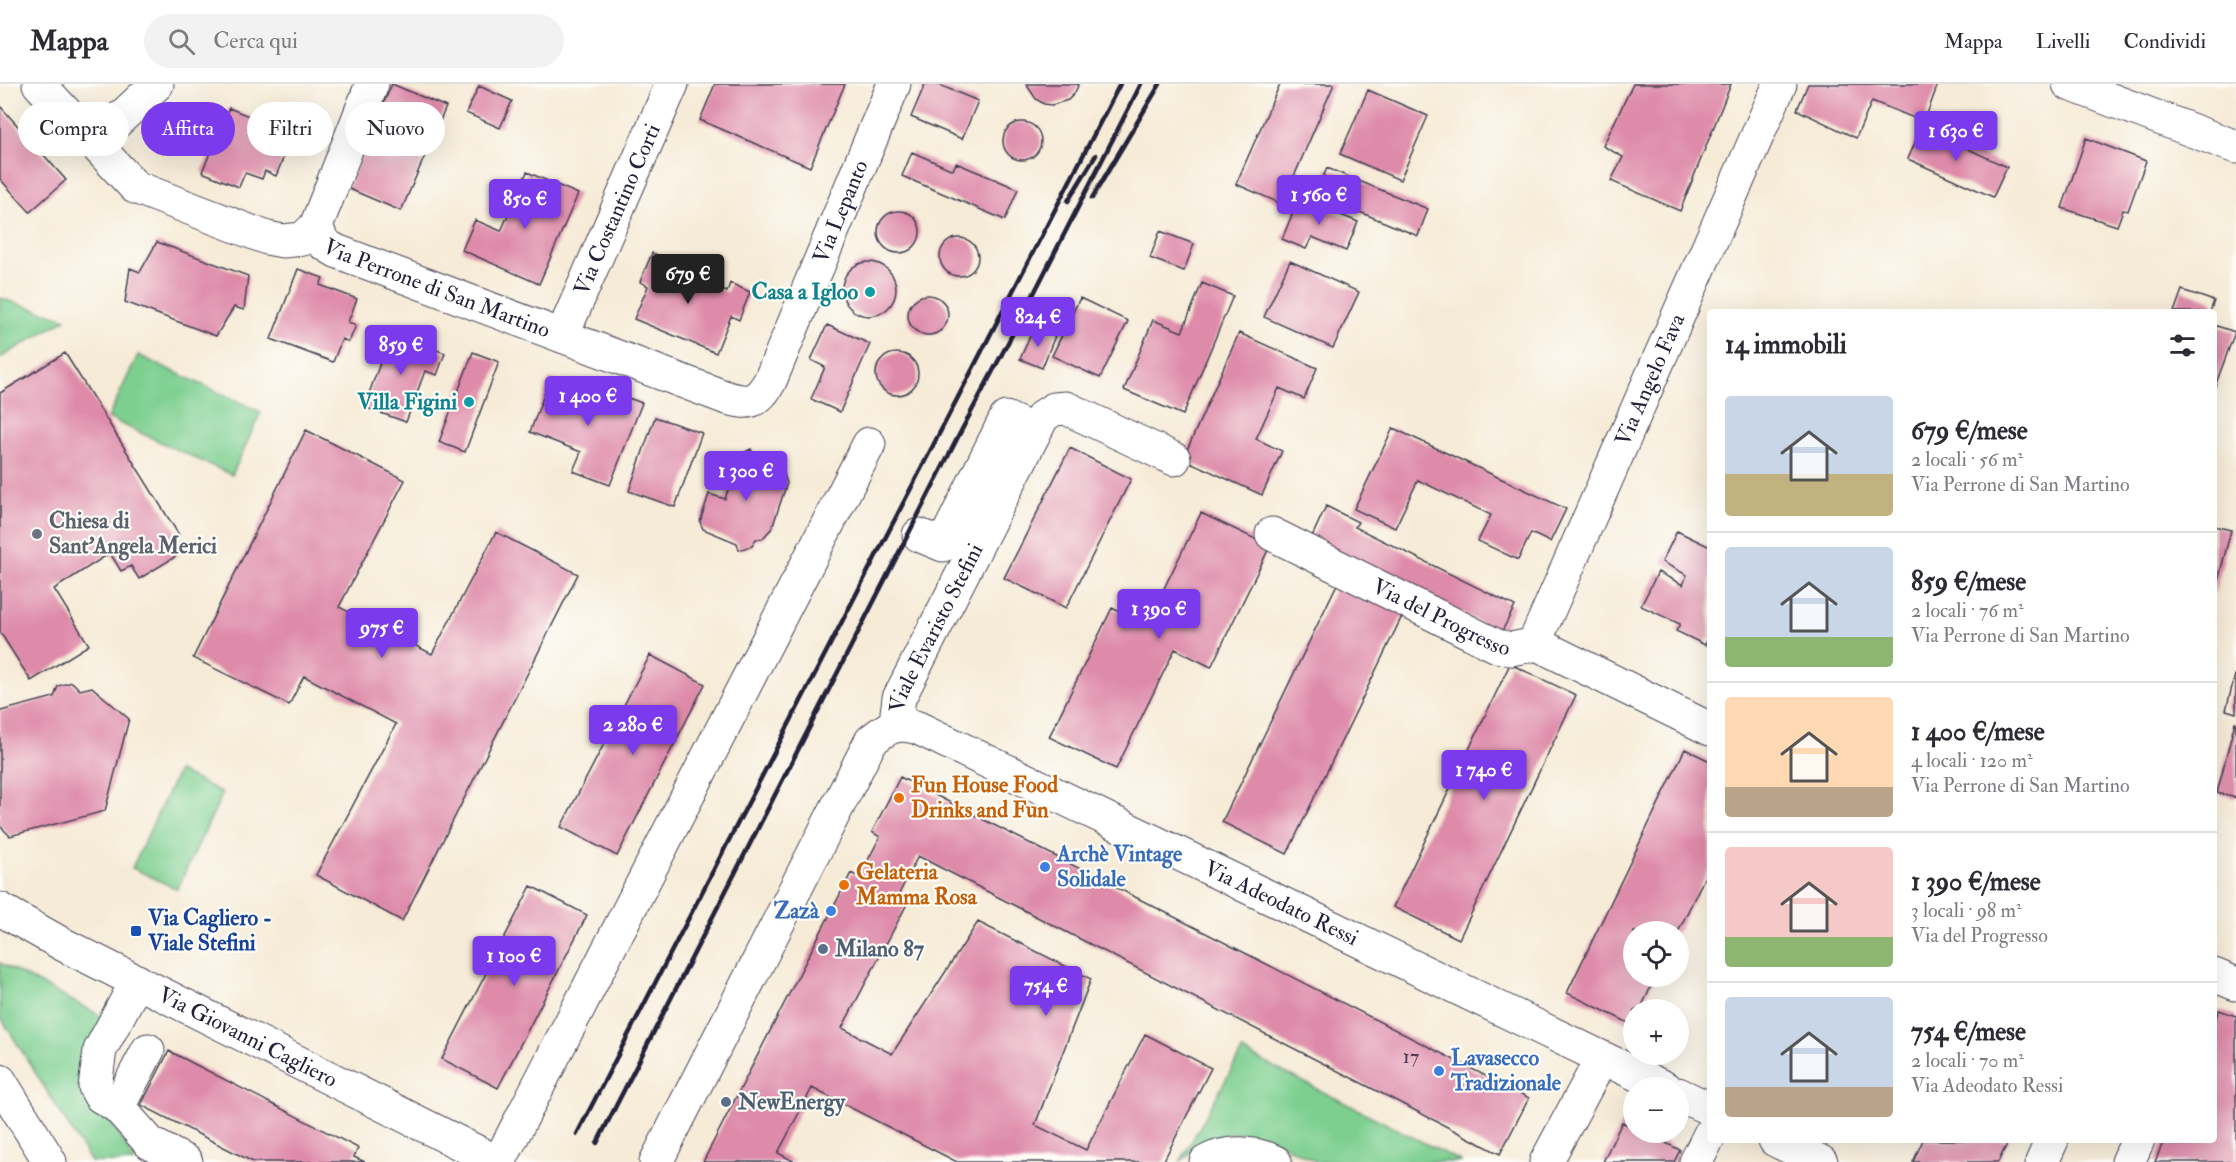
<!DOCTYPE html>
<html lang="it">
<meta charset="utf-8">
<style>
:root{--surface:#fff;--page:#f2f2f3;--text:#2b2b33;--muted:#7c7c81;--line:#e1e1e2;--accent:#7c3aed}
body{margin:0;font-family:"IM FELL Double Pica",serif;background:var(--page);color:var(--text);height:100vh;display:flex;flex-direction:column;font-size:22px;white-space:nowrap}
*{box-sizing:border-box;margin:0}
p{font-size:20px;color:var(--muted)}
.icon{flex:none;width:33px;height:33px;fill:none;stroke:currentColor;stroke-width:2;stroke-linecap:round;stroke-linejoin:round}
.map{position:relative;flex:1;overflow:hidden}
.sheet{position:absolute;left:1707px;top:225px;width:510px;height:834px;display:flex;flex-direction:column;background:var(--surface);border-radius:6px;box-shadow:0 6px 24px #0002}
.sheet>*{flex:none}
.banner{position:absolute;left:18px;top:18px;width:570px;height:54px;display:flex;gap:12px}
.controls{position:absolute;left:1623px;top:837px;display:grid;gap:12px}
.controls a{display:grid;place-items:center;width:66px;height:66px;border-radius:50%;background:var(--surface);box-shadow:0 6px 24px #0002;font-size:30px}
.price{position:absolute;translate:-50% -51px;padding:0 14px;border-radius:6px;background:var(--accent);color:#fff;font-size:20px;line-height:39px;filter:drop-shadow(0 2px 3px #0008)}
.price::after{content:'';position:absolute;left:50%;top:36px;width:18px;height:14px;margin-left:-9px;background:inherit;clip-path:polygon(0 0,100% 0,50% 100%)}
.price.selected{background:#222;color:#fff}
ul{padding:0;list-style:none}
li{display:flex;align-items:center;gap:18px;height:150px;padding:0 18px}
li+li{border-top:2px solid var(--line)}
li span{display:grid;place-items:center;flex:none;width:168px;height:120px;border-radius:6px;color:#555}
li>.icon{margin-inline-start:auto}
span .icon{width:72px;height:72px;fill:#fffc;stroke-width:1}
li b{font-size:26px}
h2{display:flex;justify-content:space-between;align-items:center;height:72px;padding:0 18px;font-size:26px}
.pill{padding:0 21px;border-radius:27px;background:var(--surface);box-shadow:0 6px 24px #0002;font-size:21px;line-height:54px}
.pill.selected{background:var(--accent);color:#fff}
header{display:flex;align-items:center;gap:36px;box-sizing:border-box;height:84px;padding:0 30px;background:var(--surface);border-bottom:2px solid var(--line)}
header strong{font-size:28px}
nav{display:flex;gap:33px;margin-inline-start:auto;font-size:21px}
.search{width:420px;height:54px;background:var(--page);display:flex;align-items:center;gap:15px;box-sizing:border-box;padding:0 21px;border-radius:33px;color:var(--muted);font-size:22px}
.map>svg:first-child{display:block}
</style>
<header>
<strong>Mappa</strong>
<div class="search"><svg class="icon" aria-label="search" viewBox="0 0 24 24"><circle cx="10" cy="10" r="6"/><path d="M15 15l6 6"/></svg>Cerca qui</div>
<nav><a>Mappa</a><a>Livelli</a><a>Condividi</a></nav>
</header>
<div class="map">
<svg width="2236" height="1078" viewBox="0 0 2236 1078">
<rect width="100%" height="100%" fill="#fdfcf7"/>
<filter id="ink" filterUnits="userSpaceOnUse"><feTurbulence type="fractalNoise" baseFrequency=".0167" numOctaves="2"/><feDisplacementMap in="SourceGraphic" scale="12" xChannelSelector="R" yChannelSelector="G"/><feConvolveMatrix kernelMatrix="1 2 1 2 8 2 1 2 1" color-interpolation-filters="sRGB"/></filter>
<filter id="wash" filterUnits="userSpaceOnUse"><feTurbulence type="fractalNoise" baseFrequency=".008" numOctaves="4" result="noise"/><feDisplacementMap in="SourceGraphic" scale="24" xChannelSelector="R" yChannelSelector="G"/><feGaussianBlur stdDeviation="1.35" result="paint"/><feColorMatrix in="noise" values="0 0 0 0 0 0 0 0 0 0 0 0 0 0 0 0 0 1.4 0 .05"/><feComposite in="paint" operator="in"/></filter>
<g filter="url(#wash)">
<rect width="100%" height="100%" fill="#f6ebd7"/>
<path fill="#7dcf90" stroke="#507866" stroke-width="1.5" d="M0 214 66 235 0 274Z
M138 271 261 328 232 391 108 334Z
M178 687 223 709 177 805 132 784Z
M0 879 103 933 80 1008 84 1017 113 1041 135 1078H91L0 932Z
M1242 967 1462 1078H1317L1262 1050 1230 1049 1200 1060 1180 1078Z"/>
<g id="blocks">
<path fill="#de8aa9" d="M392 0 446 23 401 127 347 104Z
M715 0H845L810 83 700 36Z
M925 0H937L978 17 962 55 911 33Z
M1026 0H1079L1074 10 1068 16 1052 21 1044 20 1036 15Z
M1280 0H1334L1282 120 1236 100Z
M1633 0H1731L1680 127 1611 97 1623 73 1603 62Z
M1808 0H1938L1924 38 1872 17 1856 54 1797 26Z
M479 2 512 17 500 44 466 29Z
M1368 6 1428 32 1400 96 1340 70Z
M0 22 66 96 30 128 0 95Z
M229 24 293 50 276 92 265 87 262 95 245 89 239 103 202 88Z
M1003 57a19 19 0 1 1 38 0a19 19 0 1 1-38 0Z
M1924 38 1936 43 1934 49 2007 83 1993 113 1908 75Z
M2086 54 2146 77 2128 127 2123 126 2117 142 2062 124Z
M912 68 953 86 956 79 1018 105 1005 136 902 92Z
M1327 84 1428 125 1418 152 1316 110Z
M527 88 578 110 539 200 462 166 475 136 501 147Z
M1299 114 1358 138 1346 167 1312 153 1306 165 1282 155Z
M878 148a21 21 0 1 1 42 0a21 21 0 1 1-42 0Z
M1160 147 1194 160 1184 187 1150 174Z
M940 173a19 19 0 1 1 38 0a19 19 0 1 1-38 0Z
M157 158 248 192 244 226 234 223 216 252 125 218 130 184 140 188Z
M652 169 673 177 670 185 727 208 730 199 750 208 739 236 731 232 716 269 634 235 648 202 640 198Z
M1290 177 1359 208 1333 264 1264 233Z
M842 205a27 27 0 1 1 54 0a27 27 0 1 1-54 0Z
M298 185 323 194 320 201 357 215 348 238 356 241 349 258 342 255 333 278 271 255Z
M1202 199 1233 212 1183 331 1124 306 1153 236 1182 248Z
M2182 206 2214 217 2210 228H2174Z
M908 231a20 20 0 1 1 40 0a20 20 0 1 1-40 0Z
M1080 214 1128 237 1100 294 1052 272Z
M827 241 870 260 840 328 811 315 825 283 811 276Z
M2214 241 2235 248 2214 305Z
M1034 243 1055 252 1042 284 1020 275Z
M391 249 445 269 437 291 425 287 406 338 364 323Z
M1239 249 1317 284 1304 315 1279 304 1256 355 1282 367 1262 411 1183 375Z
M473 268 499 278 465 368 439 358Z
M876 290a21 21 0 1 1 42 0a21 21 0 1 1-42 0Z
M65 269 179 451 169 457 178 471 139 495 131 482 121 487 110 469 54 505 89 561 31 597 0 548V309Z
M550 295 600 315 604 305 642 319 610 401 573 387 581 368 530 348Z
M655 333 702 349 675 423 629 407Z
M1393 344 1566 425 1550 458 1531 449 1518 476 1478 457 1491 431 1418 396 1395 444 1354 425Z
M306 346 405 396 339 523 432 570 496 448 578 490 402 837 316 791 396 640 304 592 289 621 193 574Z
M1070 364 1131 395 1066 524 1004 494Z
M751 365 759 381 780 379 787 399 772 444 762 455H756L752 462 739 466 737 459 703 445 700 438 709 410 725 415 731 397 725 395 731 375Z
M1326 422 1358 438 1355 443 1515 522 1501 549 1311 455Z
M1201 429 1270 462 1211 583 1175 565 1116 685 1049 653 1112 524 1146 541Z
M2214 442 2231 446 2215 509H2214Z
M1677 447 1710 463V555L1708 554 1705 561 1676 547 1680 540 1641 522 1658 488 1683 501 1687 491 1662 478Z
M1339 496 1404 528 1287 770 1222 738Z
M650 571 705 600 617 772 561 743Z
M1510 580 1576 611 1459 855 1393 823Z
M2235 591H2236V629L2226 626Z
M72 598 80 606 92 603 129 635 105 727 10 752 0 742V626L1 627 54 613 58 602Z
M2235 638H2236V714L2217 709Z
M1685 665 1710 677V782L1678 848H1634V892H1656L1640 926H1634L1633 941 1567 909Z
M900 693 1529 1014 1500 1070 918 772 898 812 908 818 842 944 892 970 978 838 1091 895 1035 1041 1086 1066 1145 950 1211 984 1163 1078H957L812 1004 778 1069 795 1078H703L851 789 859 793 880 753 872 748Z
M531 802 587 831 498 1004 442 975Z
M2219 926 2236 932V1078H2155L2164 1056H2214V939Z
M169 967 358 1064 354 1073 365 1078H253L141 1021Z
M1622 1038 1634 1044V1048H1644L1680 1066 1674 1078H1603Z
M1923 1056H2009L1998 1078H1913Z"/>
</g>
</g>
<g filter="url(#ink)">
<use href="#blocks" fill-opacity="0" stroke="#424052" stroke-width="1.5"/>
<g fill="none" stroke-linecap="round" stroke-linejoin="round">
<g stroke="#424052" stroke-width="35">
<g id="minor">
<path d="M39 0 135 103 267 154 283 157 303 155 316 142 372 0"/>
<path d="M2069 0 2236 63"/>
<path d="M94 59 157 0"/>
<path id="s1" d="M316 142 323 159 336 167 727 314C750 320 757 319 770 297L894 0"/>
<path id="s2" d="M562 252 672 0"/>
<path id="s3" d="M1272 450 1497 562 1511 565 1537 560 1710 645"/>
<path d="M919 451 943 461 1006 334 1034 347"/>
<path id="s4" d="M1537 560V553L1780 0"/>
<path id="s5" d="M898 640 897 629 899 614 1043 332 1054 325 1066 324 1174 375"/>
<path id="s6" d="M0 825 62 860 497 1078"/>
<path d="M2214 891 2236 900"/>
<path d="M137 897 100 966 95 1003 100 1012 118 1023 150 1059 186 1078"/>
<path d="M0 997 50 1078"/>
<path d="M1678 1010 1710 1025"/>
<path d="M118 1023 148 966"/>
<path d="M1775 1056 1821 1078"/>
<path d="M499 1078 869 360"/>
<path id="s7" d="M656 1078 871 657C887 643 898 637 918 644L1665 1004"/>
<path d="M1206 1078C1226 1066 1255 1068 1275 1078"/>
<path d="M1546 1078 1602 974"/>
<path d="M1696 1078 1710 1050"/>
<path d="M2042 1078 2052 1056"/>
<path d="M2128 1078 2138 1056"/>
</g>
</g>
<use href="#minor" stroke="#fff" stroke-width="33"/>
<path stroke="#22223b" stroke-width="4.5" d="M1092 114 1160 0
M1068 117 1096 71
M577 1050 1120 0
M597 1059 959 351 1030 217 1141 0"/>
</g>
</g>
<g fill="#0f9aa8" stroke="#fdfcf7" stroke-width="2">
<circle cx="870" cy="208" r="6"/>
<circle cx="469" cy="318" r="6"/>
</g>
<circle fill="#6b7280" stroke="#fdfcf7" stroke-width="2" cx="37" cy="450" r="6"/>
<g fill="#e8710a" stroke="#fdfcf7" stroke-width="2">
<circle cx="899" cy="714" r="6"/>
<circle cx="844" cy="801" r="6"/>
</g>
<g fill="#3f7fe0" stroke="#fdfcf7" stroke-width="2">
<circle cx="1045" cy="783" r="6"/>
<circle cx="831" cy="827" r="6"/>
<circle cx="1439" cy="987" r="6"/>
</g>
<rect fill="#1a4fb4" stroke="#fdfcf7" stroke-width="2" x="130" y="841" width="12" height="12" rx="3"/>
<g fill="#5c6f8a" stroke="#fdfcf7" stroke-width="2">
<circle cx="823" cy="865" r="6"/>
<circle cx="726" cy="1018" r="6"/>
</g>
<g text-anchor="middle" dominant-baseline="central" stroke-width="4.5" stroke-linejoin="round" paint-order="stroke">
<g font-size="20" fill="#513c56">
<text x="1411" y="972">17</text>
</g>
<g font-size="22" fill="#22223b" stroke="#fdfcf7">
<text stroke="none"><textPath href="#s2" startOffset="138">Via Costantino Corti</textPath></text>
<text stroke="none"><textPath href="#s1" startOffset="687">Via Lepanto</textPath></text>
<text stroke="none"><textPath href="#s1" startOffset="141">Via Perrone di San Martino</textPath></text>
<text stroke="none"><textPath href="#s4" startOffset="288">Via Angelo Fava</textPath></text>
<text stroke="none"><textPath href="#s3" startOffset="189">Via del Progresso</textPath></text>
<text stroke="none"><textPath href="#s5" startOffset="105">Viale Evaristo Stefini</textPath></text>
<text stroke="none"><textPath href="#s7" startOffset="928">Via Adeodato Ressi</textPath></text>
<text stroke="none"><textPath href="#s6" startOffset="279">Via Giovanni Cagliero</textPath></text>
</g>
<g font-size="22" font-weight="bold" fill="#0d838f" stroke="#fdfcf7" text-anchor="end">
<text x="858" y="208">Casa a Igloo</text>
<text x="457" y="318">Villa Figini</text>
</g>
<g font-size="22" font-weight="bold" fill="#5b616d" stroke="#fdfcf7" text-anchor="start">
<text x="49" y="437">Chiesa di<tspan x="49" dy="25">Sant’Angela Merici</tspan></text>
</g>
<g font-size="22" font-weight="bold" fill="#c56008" stroke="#fdfcf7" text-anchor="start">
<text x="911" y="701">Fun House Food<tspan x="911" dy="25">Drinks and Fun</tspan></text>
<text x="856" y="788">Gelateria<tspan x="856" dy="25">Mamma Rosa</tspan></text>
</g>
<g font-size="22" font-weight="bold" fill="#366cbe" stroke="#fdfcf7" text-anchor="start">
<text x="1057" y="770">Archè Vintage<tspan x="1057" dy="25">Solidale</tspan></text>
<text x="819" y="827" text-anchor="end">Zazà</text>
<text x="1451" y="974">Lavasecco<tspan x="1451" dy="25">Tradizionale</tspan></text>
</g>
<g font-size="22" font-weight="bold" fill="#164399" stroke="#fdfcf7" text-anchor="start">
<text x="148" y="834">Via Cagliero -<tspan x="148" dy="25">Viale Stefini</tspan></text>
</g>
<g font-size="22" font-weight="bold" fill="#4e5e75" stroke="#fdfcf7" text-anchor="start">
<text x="835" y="865">Milano 87</text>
<text x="738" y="1018">NewEnergy</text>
</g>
</g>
</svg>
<div class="controls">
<a><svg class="icon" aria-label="locate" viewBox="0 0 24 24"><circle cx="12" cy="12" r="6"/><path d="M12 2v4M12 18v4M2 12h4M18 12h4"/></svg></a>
<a>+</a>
<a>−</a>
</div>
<b class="price" style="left:1956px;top:78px">1 630 €</b>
<b class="price" style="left:1319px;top:142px">1 560 €</b>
<b class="price" style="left:525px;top:146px">850 €</b>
<b class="price selected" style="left:688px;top:221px">679 €</b>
<b class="price" style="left:1038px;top:264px">824 €</b>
<b class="price" style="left:401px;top:292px">859 €</b>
<b class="price" style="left:588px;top:343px">1 400 €</b>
<b class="price" style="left:746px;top:418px">1 300 €</b>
<b class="price" style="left:1159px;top:556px">1 390 €</b>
<b class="price" style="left:382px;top:575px">975 €</b>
<b class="price" style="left:633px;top:672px">2 280 €</b>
<b class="price" style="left:1484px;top:717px">1 740 €</b>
<b class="price" style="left:514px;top:903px">1 100 €</b>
<b class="price" style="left:1046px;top:933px">754 €</b>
<div class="banner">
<a class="pill">Compra</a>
<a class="pill selected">Affitta</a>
<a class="pill">Filtri</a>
<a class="pill">Nuovo</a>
</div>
<section class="sheet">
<h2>14 immobili<svg class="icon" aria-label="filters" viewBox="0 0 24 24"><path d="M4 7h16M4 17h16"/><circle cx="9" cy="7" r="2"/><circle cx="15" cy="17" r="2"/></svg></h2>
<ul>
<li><span style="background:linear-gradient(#c9d6e8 65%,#c2b280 0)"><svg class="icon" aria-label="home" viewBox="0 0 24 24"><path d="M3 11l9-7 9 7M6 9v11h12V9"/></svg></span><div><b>679 €/mese</b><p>2 locali · 56 m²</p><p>Via Perrone di San Martino</p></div></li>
<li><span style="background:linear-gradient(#c9d6e8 75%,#8fb573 0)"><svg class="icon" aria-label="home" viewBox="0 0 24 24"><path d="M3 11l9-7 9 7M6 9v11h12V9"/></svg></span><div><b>859 €/mese</b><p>2 locali · 76 m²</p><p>Via Perrone di San Martino</p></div></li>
<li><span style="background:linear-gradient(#ffd9b3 75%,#b9a48a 0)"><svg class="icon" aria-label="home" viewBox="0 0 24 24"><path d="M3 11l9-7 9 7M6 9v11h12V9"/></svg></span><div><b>1 400 €/mese</b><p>4 locali · 120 m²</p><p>Via Perrone di San Martino</p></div></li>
<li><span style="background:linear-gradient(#f6c9c9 75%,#8fb573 0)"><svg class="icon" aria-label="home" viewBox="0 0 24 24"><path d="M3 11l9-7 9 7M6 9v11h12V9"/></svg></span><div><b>1 390 €/mese</b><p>3 locali · 98 m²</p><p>Via del Progresso</p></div></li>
<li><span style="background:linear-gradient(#c9d6e8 75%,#b9a48a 0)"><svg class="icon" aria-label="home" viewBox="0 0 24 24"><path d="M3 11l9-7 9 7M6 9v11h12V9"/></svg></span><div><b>754 €/mese</b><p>2 locali · 70 m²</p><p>Via Adeodato Ressi</p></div></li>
</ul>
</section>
</div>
